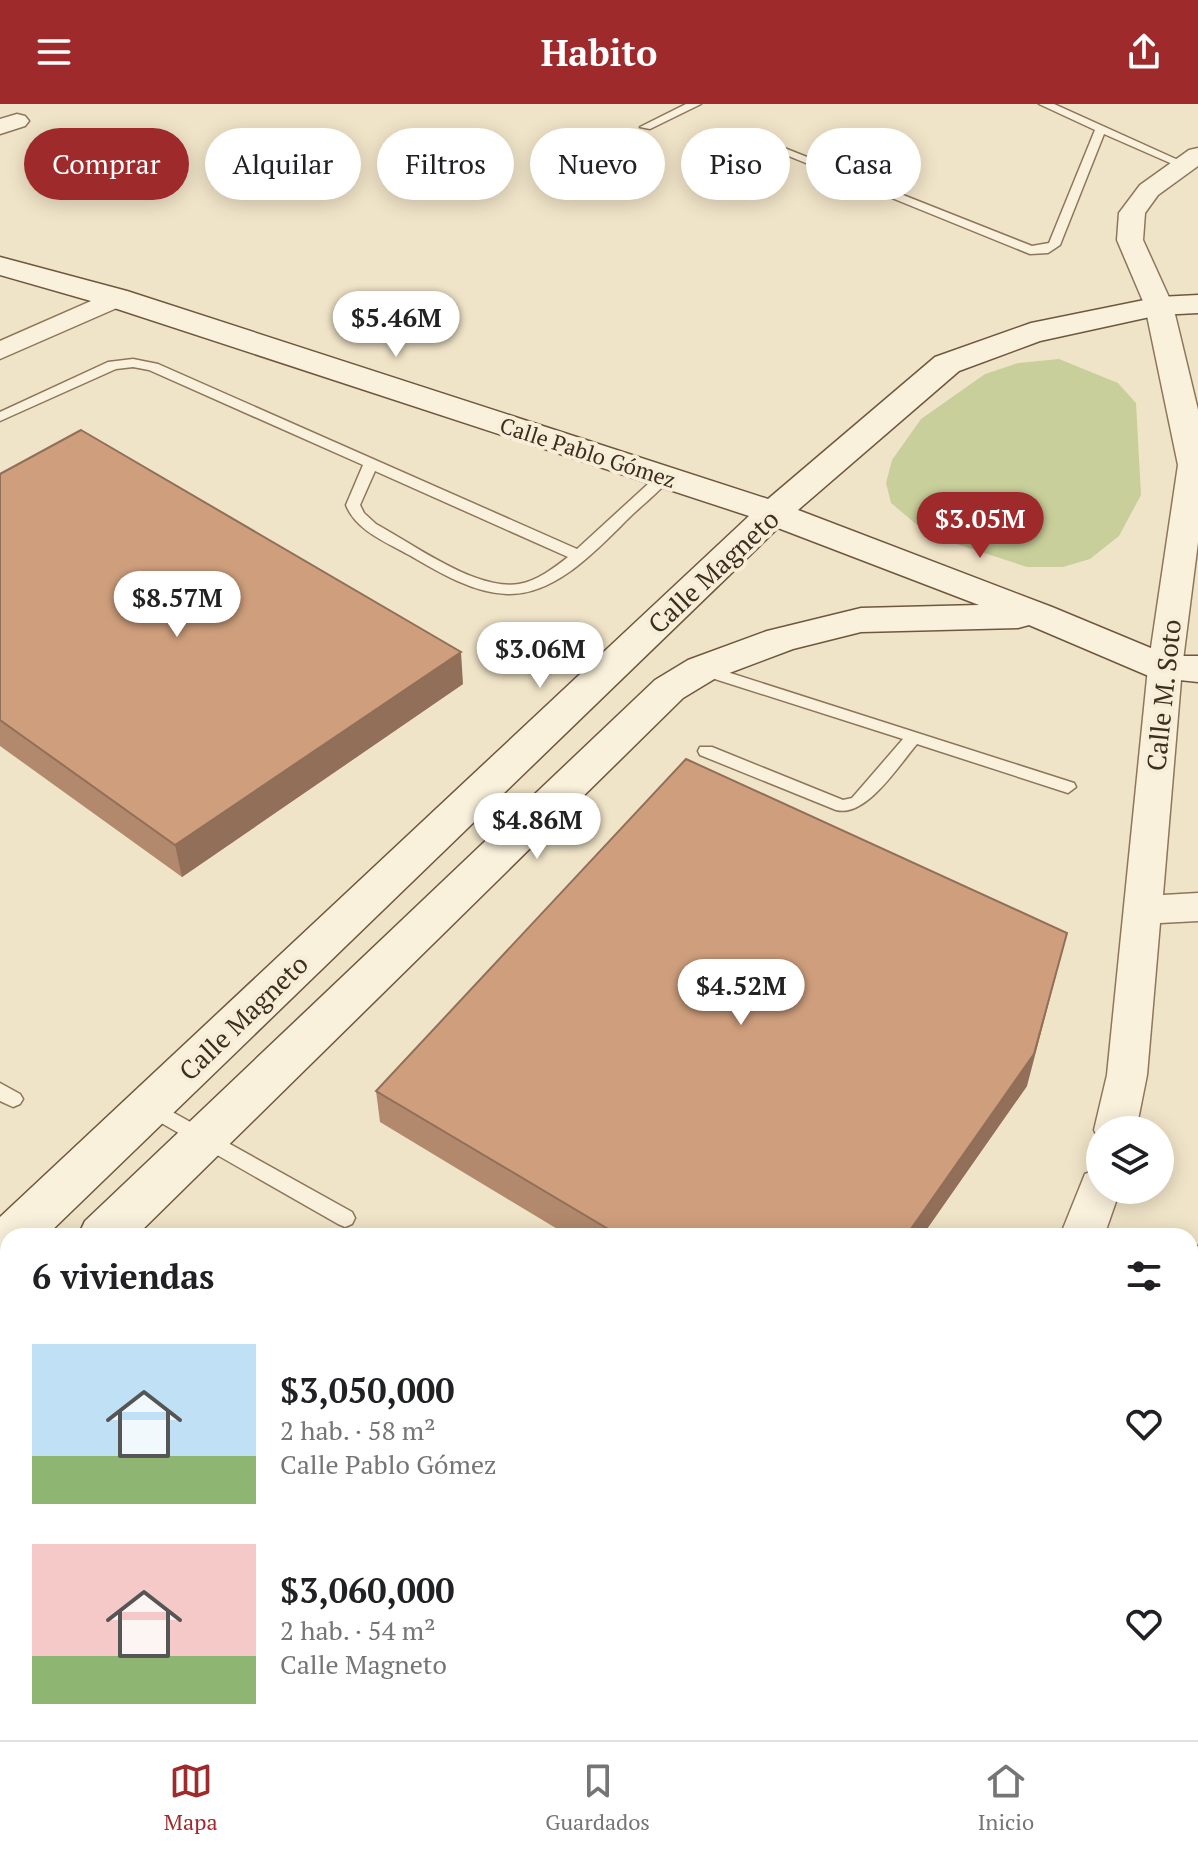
<!DOCTYPE html>
<html lang="es">
<meta charset="utf-8">
<style>
:root{--surface:#fff;--page:#f6f6f6;--text:#202124;--muted:#757577;--line:#e0e0e0;--accent:#9e2a2b}
body{margin:0;font-family:"PT Serif",serif;background:var(--page);color:var(--text);height:100vh;display:flex;flex-direction:column;font-size:30px;white-space:nowrap}
*{box-sizing:border-box;margin:0}
p{font-size:26px;color:var(--muted)}
.icon{flex:none;width:44px;height:44px;fill:none;stroke:currentColor;stroke-width:2;stroke-linecap:round;stroke-linejoin:round}
.map{position:relative;flex:1;overflow:hidden}
.drawer{position:absolute;left:0px;top:1124px;width:1198px;height:512px;display:flex;flex-direction:column;background:var(--surface);border-radius:24px 24px 0 0;box-shadow:0 4px 20px #0003}
.drawer>*{flex:none}
.banner{position:absolute;left:24px;top:24px;width:1150px;height:72px;display:flex;gap:16px}
.controls{position:absolute;left:1086px;top:1012px;display:grid;gap:16px}
.controls a{display:grid;place-items:center;width:88px;height:88px;border-radius:50%;background:var(--surface);box-shadow:0 4px 20px #0003;font-size:40px}
.price{position:absolute;translate:-50% -68px;padding:0 18px;border-radius:28px;background:#fff;color:#222;font-size:26px;line-height:52px;filter:drop-shadow(0 2px 4px #0008)}
.price::after{content:'';position:absolute;left:50%;top:48px;width:24px;height:18px;margin-left:-12px;background:inherit;clip-path:polygon(0 0,100% 0,50% 100%)}
.price.selected{background:var(--accent);color:#fff}
ul{padding:0;list-style:none}
li{display:flex;align-items:center;gap:24px;height:200px;padding:0 32px}
li span{display:grid;place-items:center;flex:none;width:224px;height:160px;border-radius:0px;color:#555}
li>.icon{margin-inline-start:auto}
span .icon{width:96px;height:96px;fill:#fffc;stroke-width:1}
li b{font-size:34px}
h2{display:flex;justify-content:space-between;align-items:center;height:96px;padding:0 32px;font-size:34px}
.tag{padding:0 28px;border-radius:36px;background:var(--surface);box-shadow:0 4px 20px #0003;font-size:28px;line-height:72px}
.tag.selected{background:var(--accent);color:#fff}
header{display:flex;justify-content:space-between;align-items:center;height:104px;padding:0 32px;background:var(--accent);color:#fff;font-size:36px;font-weight:700}
.dock{display:flex;justify-content:space-around;align-items:center;height:112px;border-top:2px solid var(--line);background:var(--surface);font-size:22px;color:var(--muted)}
.dock a{display:grid;justify-items:center;gap:4px}
.dock .selected{color:var(--accent)}
.map>svg:first-child{display:block}
</style>
<header><svg class="icon" aria-label="menu" viewBox="0 0 24 24"><path d="M4 6h16M4 12h16M4 18h16"/></svg>Habito<svg class="icon" aria-label="share" viewBox="0 0 24 24"><path d="M12 15V3M7 8l5-5 5 5M5 13v7h14v-7"/></svg></header>
<div class="map">
<svg width="1198" height="1636" viewBox="0 0 1198 1636">
<rect width="100%" height="100%" fill="#f0e4c8"/>
<path fill="#c9cf9b" d="M1059 255 1118 279 1136 299 1141 391 1119 432 1090 455 1063 463H1027L929 431 891 399 886 379 892 356 921 315 985 270 1018 259Z"/>
<g fill="none" stroke-linecap="round" stroke-linejoin="round">
<g stroke="#8d765c" stroke-width="3">
<path id="lane" d="M686 0H701L650 25 640 23Z
M1039 0H1054L1187 60 1177 62 1104 30 1060 141 1048 149 1030 150 754 38 764 36 1032 142 1049 139 1095 26Z
M133 255 158 260 577 445 660 369 665 368 672 372C661 386 646 398 633 410 600 442 557 492 507 490 474 489 440 469 411 452 388 439 356 427 346 401L363 361 149 266 133 263 116 265 0 317V308L108 258ZM375 367 568 453C554 464 537 477 519 480 476 487 413 440 376 420L364 409 360 401Z
M702 560 1074 679 1076 683 1068 689 917 640C899 661 866 714 836 706L700 651 698 647 700 643H712L843 696 852 694 903 635 696 569 694 565 696 561Z
M0 979 20 990 23 995 20 1000 13 1003 0 997Z
M149 995 352 1108 355 1114 352 1120 345 1123 338 1120 142 1008 139 1003 142 998Z"/>
</g>
<g stroke="#8d765c" stroke-width="3">
<path id="street" d="M17 10 25 12 29 17 25 22 0 30V15Z
M1198 44V62L1158 91 1145 109 1143 136 1173 202 1198 306V438L1182 564 1163 791 1198 789V817L1160 819 1147 971 1136 1026H1100V1037L1094 1026 1107 971 1148 564 1178 361 1145 202 1117 136 1119 109 1140 81 1189 46Z
M116 186 126 188 129 194 126 200 0 255V237Z
M1100 1064V1086H1120L1104 1132H1060L1085 1070Z
M1198 1142V1180L1190 1181V1143Z
M1190 1451 1198 1454V1502L1190 1499Z
M777 1628H831L828 1636H774Z"/>
</g>
<g stroke="#6f573f" stroke-width="3">
<path id="secondary" d="M0 153 127 187 768 395 935 253 1031 219 1159 193 1198 191V209L1159 211 1040 237 959 267 798 406 1052 503 1170 552H1198V578L1151 573 1029 521 1018 524 861 528 793 545 716 574 683 594 136 1132H78L85 1117 655 576 688 556 767 527 861 504 979 501 778 424 46 1132H8V1151L0 1149V1113L749 412 105 201 0 171Z
M8 1202V1252L0 1255V1205Z"/>
</g>
<use href="#lane" fill="#faf1dc" fill-rule="evenodd"/>
<use href="#street" fill="#faf1dc" fill-rule="evenodd"/>
<use href="#secondary" fill="#faf1dc" fill-rule="evenodd"/>
</g>
<path fill="#b2896c" d="M0 370 463 580 182 773 0 642Z
M1027 982 922 1132H569L380 1018 376 987Z"/>
<path fill="#916f58" d="M461 548 463 580 182 773 175 741Z
M1067 829 1027 982 922 1132H906Z
M546 1628H564L559 1636H540Z"/>
<path fill="#cf9f7d" stroke="#916f58" stroke-width="2" d="M81 326 461 548 175 741 0 616V370Z
M686 655 1067 829 1034 950 906 1132H620L376 987Z
M8 1352V1628H546L540 1636H0V1362Z"/>
<g text-anchor="middle" dominant-baseline="central" stroke-width="8" stroke-linejoin="round" paint-order="stroke">
<g font-size="22" fill="#3d2e20" stroke="#f7eed8">
<text transform="translate(588 348) rotate(18)">Calle Pablo Gómez</text>
</g>
<g font-size="26" fill="#3d2e20" stroke="#f7eed8">
<text transform="translate(713 467) rotate(-43)">Calle Magneto</text>
<text transform="translate(1163 591) rotate(-84)">Calle M. Soto</text>
<text transform="translate(243 913) rotate(-44)">Calle Magneto</text>
</g>
</g>
</svg>
<div class="controls">
<a><svg class="icon" aria-label="layers" viewBox="0 0 24 24"><path d="M12 4l9 5-9 5-9-5zM3 14l9 5 9-5"/></svg></a>
</div>
<b class="price" style="left:396px;top:255px">$5.46M</b>
<b class="price selected" style="left:980px;top:456px">$3.05M</b>
<b class="price" style="left:177px;top:535px">$8.57M</b>
<b class="price" style="left:540px;top:586px">$3.06M</b>
<b class="price" style="left:537px;top:757px">$4.86M</b>
<b class="price" style="left:741px;top:923px">$4.52M</b>
<div class="banner">
<a class="tag selected">Comprar</a>
<a class="tag">Alquilar</a>
<a class="tag">Filtros</a>
<a class="tag">Nuevo</a>
<a class="tag">Piso</a>
<a class="tag">Casa</a>
</div>
<section class="drawer">
<h2>6 viviendas<svg class="icon" aria-label="filters" viewBox="0 0 24 24"><path d="M4 7h16M4 17h16"/><circle cx="9" cy="7" r="2"/><circle cx="15" cy="17" r="2"/></svg></h2>
<ul>
<li><span style="background:linear-gradient(#bfe0f5 70%,#8fb573 0)"><svg class="icon" aria-label="home" viewBox="0 0 24 24"><path d="M3 11l9-7 9 7M6 9v11h12V9"/></svg></span><div><b>$3,050,000</b><p>2 hab. · 58 m²</p><p>Calle Pablo Gómez</p></div><svg class="icon" aria-label="heart" viewBox="0 0 24 24"><path d="M12 20l-8-8c-3-5 5-10 8-4 3-6 11-1 8 4z"/></svg></li>
<li><span style="background:linear-gradient(#f6c9c9 70%,#8fb573 0)"><svg class="icon" aria-label="home" viewBox="0 0 24 24"><path d="M3 11l9-7 9 7M6 9v11h12V9"/></svg></span><div><b>$3,060,000</b><p>2 hab. · 54 m²</p><p>Calle Magneto</p></div><svg class="icon" aria-label="heart" viewBox="0 0 24 24"><path d="M12 20l-8-8c-3-5 5-10 8-4 3-6 11-1 8 4z"/></svg></li>
</ul>
</section>
</div>
<nav class="dock">
<a class="selected"><svg class="icon" aria-label="map" viewBox="0 0 24 24"><path d="M3 6l6-2 6 2 6-2v14l-6 2-6-2-6 2zM9 4v14M15 6v14"/></svg>Mapa</a>
<a><svg class="icon" aria-label="saved" viewBox="0 0 24 24"><path d="M7 4h10v16l-5-4-5 4z"/></svg>Guardados</a>
<a><svg class="icon" aria-label="home" viewBox="0 0 24 24"><path d="M3 11l9-7 9 7M6 9v11h12V9"/></svg>Inicio</a>
</nav>
